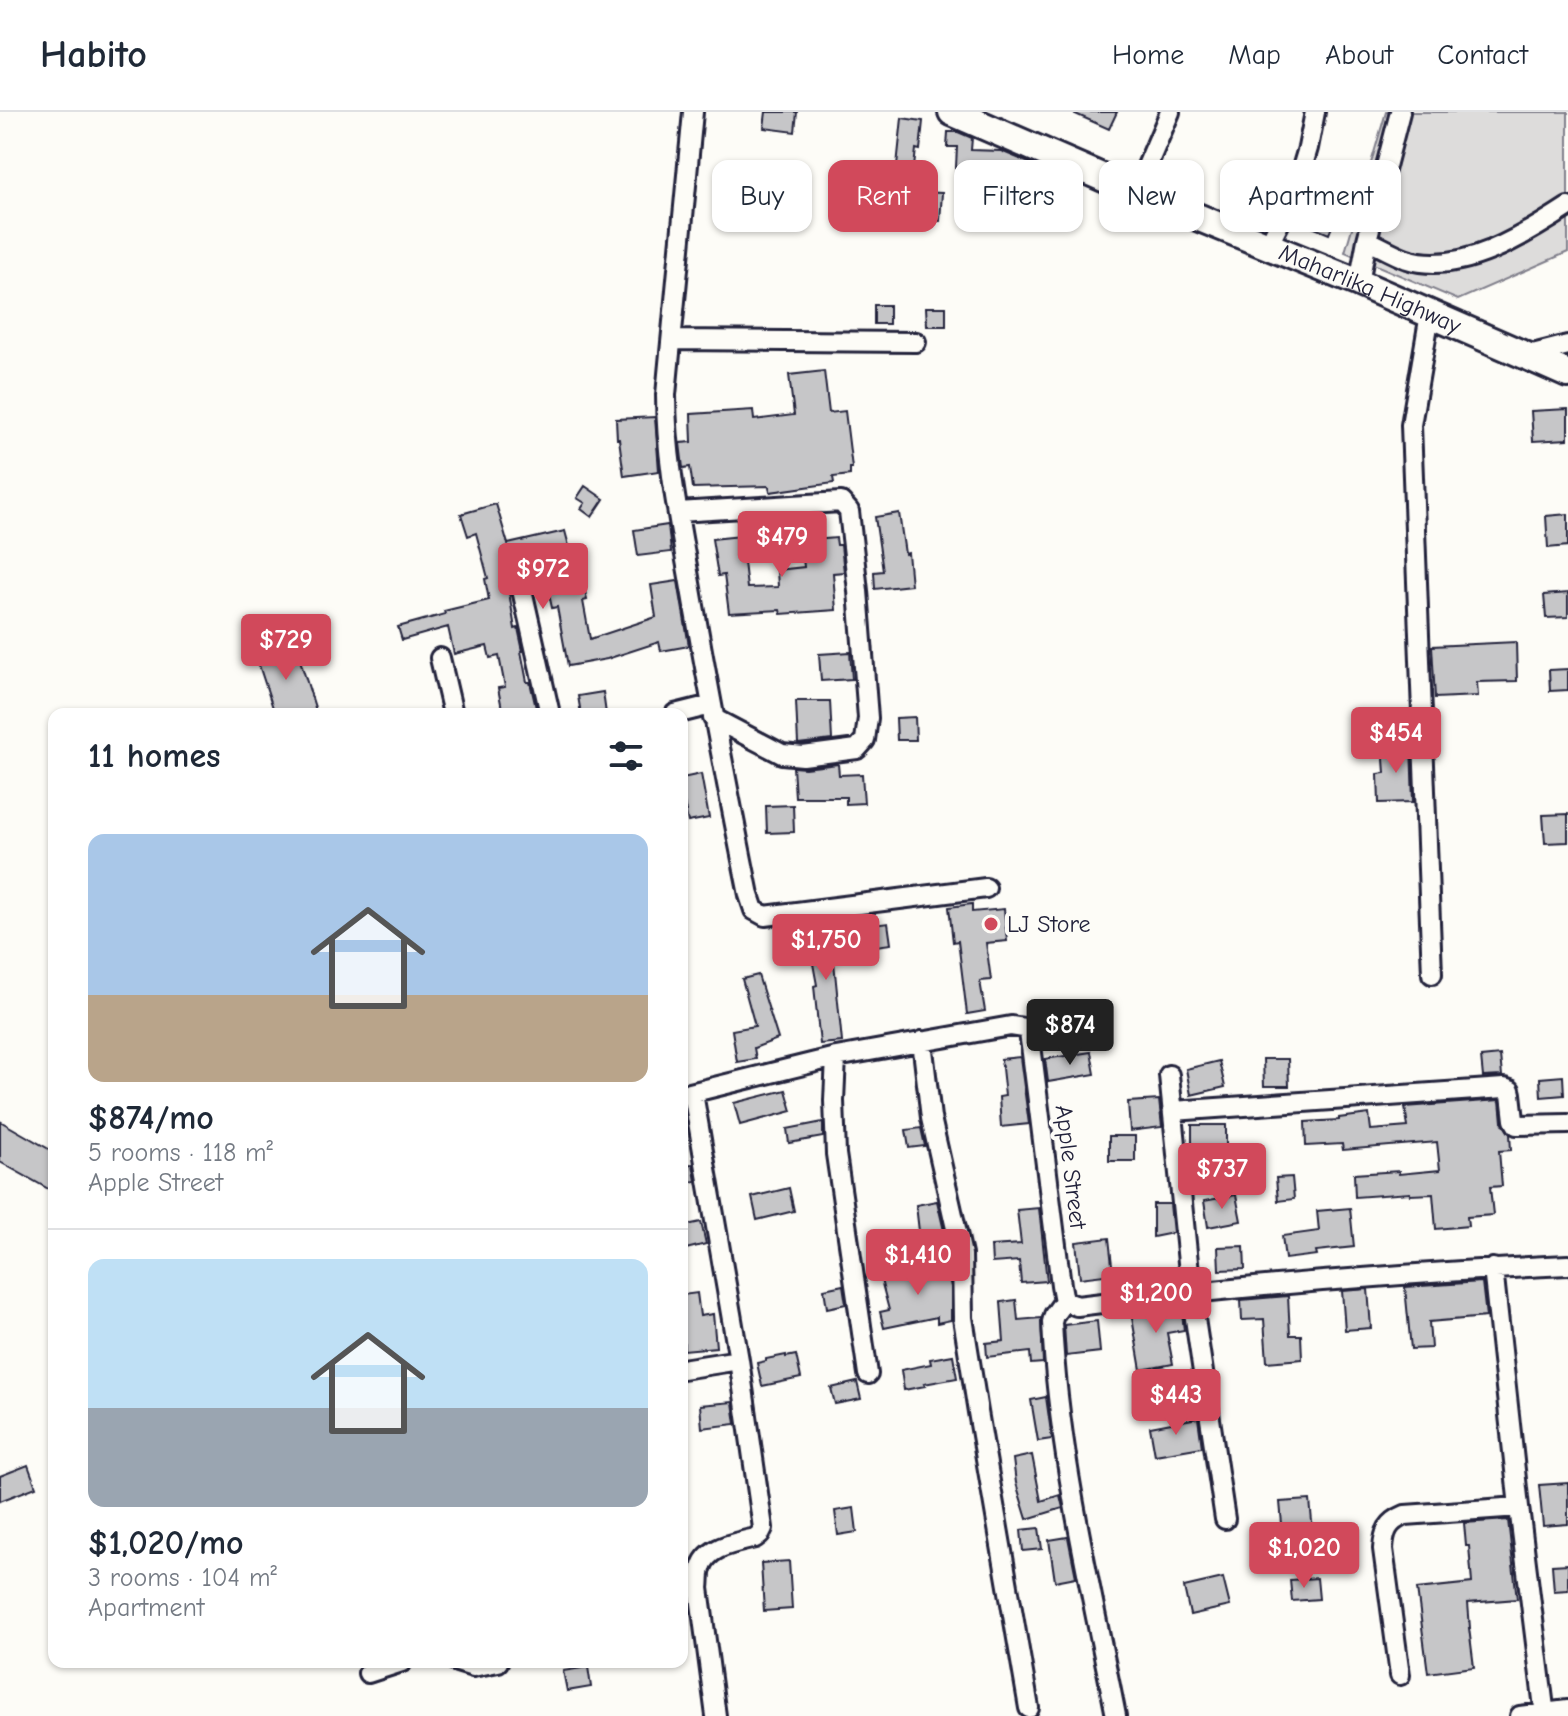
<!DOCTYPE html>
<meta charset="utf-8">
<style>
:root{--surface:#fff;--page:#f6f6f7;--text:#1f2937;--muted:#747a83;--line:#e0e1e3;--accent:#d1495b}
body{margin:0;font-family:"Comic Neue",sans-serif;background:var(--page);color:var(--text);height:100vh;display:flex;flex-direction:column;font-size:30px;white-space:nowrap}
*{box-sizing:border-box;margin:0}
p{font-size:26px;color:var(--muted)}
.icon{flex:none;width:44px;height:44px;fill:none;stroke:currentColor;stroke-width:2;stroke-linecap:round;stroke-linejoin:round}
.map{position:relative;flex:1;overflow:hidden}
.drawer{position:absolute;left:48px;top:596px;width:640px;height:960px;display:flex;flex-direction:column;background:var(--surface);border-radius:16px;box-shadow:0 2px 6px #0004}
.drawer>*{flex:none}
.banner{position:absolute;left:712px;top:48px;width:736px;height:72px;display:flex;gap:16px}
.price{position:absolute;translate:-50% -68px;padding:0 18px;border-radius:8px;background:var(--accent);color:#fff;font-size:26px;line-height:52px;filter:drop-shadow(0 2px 4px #0008)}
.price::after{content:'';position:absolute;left:50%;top:48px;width:24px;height:18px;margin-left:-12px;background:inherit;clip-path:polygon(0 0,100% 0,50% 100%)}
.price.active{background:#222;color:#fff}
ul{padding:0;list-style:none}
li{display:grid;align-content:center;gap:16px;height:424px;padding:0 40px}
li+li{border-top:2px solid var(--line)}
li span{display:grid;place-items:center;height:248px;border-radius:16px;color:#555}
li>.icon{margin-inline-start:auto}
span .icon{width:144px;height:144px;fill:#fffc;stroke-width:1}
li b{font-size:34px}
h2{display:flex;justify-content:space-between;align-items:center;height:96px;padding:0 40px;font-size:34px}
.pill{padding:0 28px;border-radius:16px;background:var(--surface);box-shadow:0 2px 6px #0004;font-size:28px;line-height:72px}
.pill.active{background:var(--accent);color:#fff}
header{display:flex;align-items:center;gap:48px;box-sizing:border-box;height:112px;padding:0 40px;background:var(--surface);border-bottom:2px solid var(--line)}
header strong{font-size:38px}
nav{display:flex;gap:44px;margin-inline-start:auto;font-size:28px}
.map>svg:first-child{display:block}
</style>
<header>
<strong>Habito</strong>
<nav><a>Home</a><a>Map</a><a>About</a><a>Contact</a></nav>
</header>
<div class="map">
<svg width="1568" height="1604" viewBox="0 0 1568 1604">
<rect width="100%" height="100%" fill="#fdfcf7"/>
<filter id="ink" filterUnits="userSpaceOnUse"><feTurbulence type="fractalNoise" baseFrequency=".0125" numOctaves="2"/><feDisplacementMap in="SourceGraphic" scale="16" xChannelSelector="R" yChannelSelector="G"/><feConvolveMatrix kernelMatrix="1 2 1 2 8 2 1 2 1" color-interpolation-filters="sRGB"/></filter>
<g filter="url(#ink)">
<path fill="#dddcdb" stroke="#807f8b" stroke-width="2" d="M1386 0H1568V140L1458 188 1345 140Z"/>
<path fill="#c6c6c8" stroke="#22223b" stroke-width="2" d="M766 0H797L795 20 764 16Z
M1071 0H1117L1109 17Z
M902 6 923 9 920 38 916 37 913 65 896 63Z
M948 20H958L972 26 971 38 1001 39 1034 53 1018 95 984 82 987 75 955 74 957 35H947Z
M920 80 942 81 940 109 918 108Z
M1300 96 1320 104 1321 101 1335 107 1329 122 1305 112 1304 114 1294 109Z
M874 193H889V212H874Z
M926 195H946V214H927Z
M824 259 829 301 845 299 852 356H850V363L833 365 834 371 770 380 769 374 693 376 690 355 683 356 680 331 692 330 691 302 753 298 754 308 794 303 789 263Z
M1568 297V327L1533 329 1531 299Z
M655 305 659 359 624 364 619 327H617L616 307Z
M585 374 604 387 592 405 581 397 585 391 577 386Z
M496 392 508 432 565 419 569 434 560 436 568 469 582 466 587 488 583 489 590 527 656 505 651 473 678 469 689 534 661 539 659 530 607 547 568 554 557 495 552 496 542 449 537 450 536 446 524 450 515 449 509 452 506 462 515 517 518 516 523 539H521L527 570H530L536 596 503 602 498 576 505 575 499 544 490 546 487 534 454 542 448 515 402 528 398 515 445 502 444 499 489 488 485 467 488 466 476 421 468 424 461 402Z
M899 401 905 442 908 441 911 473 875 477 874 460 883 459 875 405Z
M1568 402V434L1548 436 1546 404Z
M668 413 671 440 638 444 634 418Z
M741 424 747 476 778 475 777 458 804 455 801 429 836 426 837 433H841L844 460 833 461 836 498 781 502 780 498 729 501 724 463 718 464 712 427Z
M1568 481V505L1546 506 1544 483Z
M1516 530 1517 569 1477 570 1478 584 1435 586 1432 534Z
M295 532 317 602H275L256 544Z
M850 540 852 567 821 569 819 542Z
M1568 557V578L1550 579 1549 558Z
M603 580 606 602H581L578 584Z
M796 589H830L832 628 798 632Z
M915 605 916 628H897L896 606Z
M1411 632 1413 690 1379 691 1378 662 1385 661 1383 633Z
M838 652 839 663 862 662 864 691 846 692V685H795L793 655 805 656Z
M701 662 709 706 688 710 682 680V666Z
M793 693 794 720 767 721 766 694Z
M1568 702V730L1545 731 1543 703Z
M972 792V800L1004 797 1007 829 986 831 991 868 980 869 985 899 967 902 958 829 953 830 949 795Z
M888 811 891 832 869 835 865 814Z
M837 814 843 848 834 850 842 930 820 932 814 874 817 873 807 819Z
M758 863 778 927 754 936 756 947 737 950 732 918 755 914 742 867Z
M1091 940 1095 962 1048 970 1045 947Z
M1500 943 1502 964 1483 965 1481 945Z
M1020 945 1029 1012 1001 1015 999 985 1005 984 1001 947Z
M1263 947H1288L1289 974H1264Z
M1219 949 1225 975 1191 983 1186 957Z
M1563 964 1564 983 1541 985 1540 966Z
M786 978 792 999 740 1013 734 991Z
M1159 988 1162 1015 1130 1019 1128 990Z
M1500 988 1502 1010 1510 1022 1511 1038 1499 1039 1502 1074 1490 1075 1493 1103 1467 1105 1468 1114 1436 1117 1433 1082 1410 1083V1081L1355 1085 1354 1062 1399 1059V1062L1440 1058 1437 1030 1343 1038 1342 1032 1306 1034 1305 1010 1339 1008V1006L1369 1002 1371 1018 1408 1015 1405 995Z
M0 1009 54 1040V1080L0 1050Z
M823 1010V1025L789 1031 787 1017Z
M1192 1013H1226V1039L1192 1040Z
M921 1016 925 1034 909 1036 906 1018Z
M1109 1024H1135V1049H1109Z
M693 1052 696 1069 682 1071V1053Z
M1292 1065 1294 1087 1278 1089 1276 1066Z
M789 1076 794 1099 757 1108 752 1085Z
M1236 1083 1241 1109 1208 1115 1204 1089Z
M937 1089 945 1123 920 1128 916 1093Z
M1153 1092H1170L1173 1121 1153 1125Z
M1039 1096 1047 1169 1021 1171 1019 1149 992 1151 991 1134 1021 1132 1017 1098Z
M1350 1096 1354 1135 1316 1139 1317 1143 1285 1147 1282 1124 1319 1119 1317 1099Z
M701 1110 706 1132 682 1138V1114Z
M1109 1126 1113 1162 1080 1166 1076 1130Z
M1244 1134 1245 1157 1219 1158 1218 1135Z
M945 1151 951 1175V1208L937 1211V1205L884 1216 880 1200 889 1198 881 1168 921 1158V1156Z
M1482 1170 1486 1205 1429 1210 1431 1236 1411 1237 1405 1175Z
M843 1173 846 1192 827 1196 824 1177Z
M1368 1177 1371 1216 1345 1218 1342 1179Z
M697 1181 700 1204 713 1202 716 1235 684 1238 682 1183Z
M1288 1184 1290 1223H1301L1302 1247 1267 1250 1264 1207 1242 1208 1241 1188Z
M1016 1188 1018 1208 1041 1206 1043 1251 1031 1252 1030 1240 987 1245 986 1231 1004 1229 1001 1190Z
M1181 1194 1184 1218 1167 1221 1173 1252 1141 1258 1131 1200Z
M1097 1209 1100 1240 1066 1244 1064 1213Z
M786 1243V1245L796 1243 801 1266 762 1274 757 1251 766 1249V1247Z
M953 1243 957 1266 924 1272 925 1274 904 1278 901 1258 931 1252 930 1247Z
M1191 1260 1193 1274 1171 1280 1168 1265Z
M857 1270 861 1287 835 1292 831 1276Z
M1046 1285 1052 1327 1038 1329 1031 1288Z
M733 1290 736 1312 702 1316 700 1293Z
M1198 1306 1202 1335 1155 1343 1150 1315Z
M1032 1343 1041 1389 1060 1383 1063 1396 1027 1407 1016 1371 1013 1347Z
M28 1353 36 1375 0 1389V1364Z
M1568 1371V1412L1543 1414 1539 1373Z
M1310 1388 1313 1421 1283 1423 1280 1390Z
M854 1396 857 1420 838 1423 835 1399Z
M1508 1408 1517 1487 1468 1491 1470 1516H1469L1474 1555 1428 1561 1417 1477 1472 1471 1469 1434H1466L1464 1411Z
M1039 1416 1042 1437 1023 1439 1021 1418Z
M1068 1425 1076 1465 1055 1469 1049 1428Z
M789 1449 792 1497 764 1499 761 1451Z
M1568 1452V1478L1554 1479 1552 1453Z
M1223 1466 1230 1494 1190 1503 1184 1475Z
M1317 1466 1319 1487 1292 1489 1290 1468Z
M588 1555 591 1575 567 1579 563 1559Z"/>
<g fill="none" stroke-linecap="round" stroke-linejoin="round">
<g stroke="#22223b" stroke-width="24">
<path id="minor" d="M693 0 666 283C666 346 679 408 690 471 708 575 728 679 749 783L754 798 765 804 986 776
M1136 80 1170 0
M1367 128C1380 134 1393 142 1407 147 1461 164 1525 123 1568 95
M1268 134 1295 80 1308 36 1315 0
M1359 171 1367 128 1400 0
M1430 202 1411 313 1432 862
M672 228 916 230
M1525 244 1568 233
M678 400 841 390 849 399 858 479 868 606 865 628 857 637 803 644 782 642 713 606
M518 460 550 602
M440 546 453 602
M675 602 711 593
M922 929 931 1006 962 1143 963 1206 978 1300 1029 1596
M836 945 834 989 836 1042 868 1262
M1169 963 1191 1180 1225 1407
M693 981 739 1248 763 1416 760 1422 755 1426C737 1431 706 1434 701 1457 699 1463 700 1470 699 1476L716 1604
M682 983 836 945 1011 914 1024 916 1029 921 1032 941 1061 1173 1064 1189 1077 1194C1240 1174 1404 1161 1568 1153
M1173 999 1504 976 1510 978 1511 982 1514 1008 1517 1013 1568 1012
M1493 1156 1519 1395 1545 1604
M1064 1189 1054 1203 1052 1210C1058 1342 1091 1475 1116 1604
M682 1257 739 1248
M457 1550 473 1555 498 1550
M368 1561 402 1550
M1400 1563 1383 1437C1384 1419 1388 1410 1405 1403L1519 1395
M1520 1604 1568 1598"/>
</g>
<g stroke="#22223b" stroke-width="32">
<g id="highway">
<path id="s1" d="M952 0 1136 80 1359 171 1568 262"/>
</g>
</g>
<use href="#minor" stroke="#fdfcf7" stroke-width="18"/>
<use href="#highway" stroke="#fdfcf7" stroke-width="26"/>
</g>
</g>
<circle fill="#d1495b" stroke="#fdfcf7" stroke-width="3" cx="991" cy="812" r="8"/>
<g text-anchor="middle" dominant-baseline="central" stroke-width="8" stroke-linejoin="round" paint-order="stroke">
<g font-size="24" fill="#22223b" stroke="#fdfcf7">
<text stroke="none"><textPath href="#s1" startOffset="454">Maharlika Highway</textPath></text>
<text transform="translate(1071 1055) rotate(83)">Apple Street</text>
</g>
<g font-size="24" fill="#22223b" stroke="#fdfcf7" text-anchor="start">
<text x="1007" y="812">LJ Store</text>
</g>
</g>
</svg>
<b class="price" style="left:782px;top:467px">$479</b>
<b class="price" style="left:543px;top:499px">$972</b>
<b class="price" style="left:286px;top:570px">$729</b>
<b class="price" style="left:1396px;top:663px">$454</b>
<b class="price" style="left:826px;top:870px">$1,750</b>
<b class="price active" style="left:1070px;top:955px">$874</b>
<b class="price" style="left:1222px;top:1099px">$737</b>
<b class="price" style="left:918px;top:1185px">$1,410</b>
<b class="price" style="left:1156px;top:1223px">$1,200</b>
<b class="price" style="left:1176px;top:1325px">$443</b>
<b class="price" style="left:1304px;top:1478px">$1,020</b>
<div class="banner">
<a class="pill">Buy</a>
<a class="pill active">Rent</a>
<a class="pill">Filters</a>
<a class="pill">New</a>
<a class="pill">Apartment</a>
</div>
<section class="drawer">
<h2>11 homes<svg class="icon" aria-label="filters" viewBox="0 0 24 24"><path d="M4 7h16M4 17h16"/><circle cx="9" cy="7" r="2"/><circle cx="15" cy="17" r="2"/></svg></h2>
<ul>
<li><span style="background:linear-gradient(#a9c7e8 65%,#b9a48a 0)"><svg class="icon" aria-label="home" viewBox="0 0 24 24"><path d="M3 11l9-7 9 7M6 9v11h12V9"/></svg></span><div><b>$874/mo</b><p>5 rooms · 118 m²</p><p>Apple Street</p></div></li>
<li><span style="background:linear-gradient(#bfe0f5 60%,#9aa5b1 0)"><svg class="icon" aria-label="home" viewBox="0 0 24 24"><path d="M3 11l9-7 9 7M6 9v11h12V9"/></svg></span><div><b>$1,020/mo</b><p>3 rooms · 104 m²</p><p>Apartment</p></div></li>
</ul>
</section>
</div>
